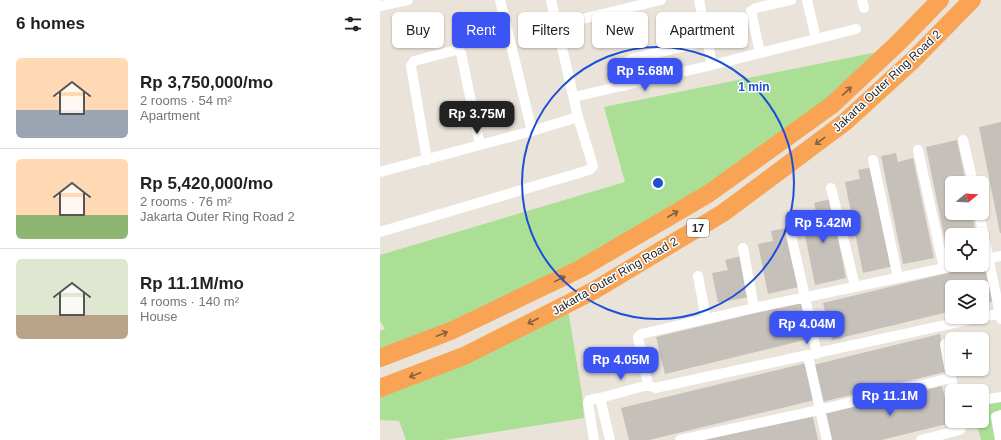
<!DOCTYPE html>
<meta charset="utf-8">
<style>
:root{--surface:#fff;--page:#f2f2f2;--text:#222;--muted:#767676;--line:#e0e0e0;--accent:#3c54f3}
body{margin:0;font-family:Helvetica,sans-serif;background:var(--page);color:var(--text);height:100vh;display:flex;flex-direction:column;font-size:15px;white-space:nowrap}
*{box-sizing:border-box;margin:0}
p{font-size:13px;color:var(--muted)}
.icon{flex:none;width:22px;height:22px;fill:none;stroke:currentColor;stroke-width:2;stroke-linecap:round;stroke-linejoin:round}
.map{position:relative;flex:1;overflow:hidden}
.details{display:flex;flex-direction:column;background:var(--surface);width:380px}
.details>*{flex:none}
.top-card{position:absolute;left:12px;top:12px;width:380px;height:36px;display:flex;gap:8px}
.needle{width:26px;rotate:72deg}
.buttons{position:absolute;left:565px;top:176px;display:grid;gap:8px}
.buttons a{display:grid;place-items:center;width:44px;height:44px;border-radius:6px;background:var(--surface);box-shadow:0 1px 3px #0004;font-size:20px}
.price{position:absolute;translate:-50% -34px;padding:0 9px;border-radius:8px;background:var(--accent);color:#fff;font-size:13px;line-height:26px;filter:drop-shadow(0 1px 2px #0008)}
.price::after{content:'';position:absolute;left:50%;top:24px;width:12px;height:9px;margin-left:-6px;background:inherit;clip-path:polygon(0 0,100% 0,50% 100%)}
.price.selected{background:#222;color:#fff}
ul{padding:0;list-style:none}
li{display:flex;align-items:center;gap:12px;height:100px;padding:0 16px}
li+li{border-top:1px solid var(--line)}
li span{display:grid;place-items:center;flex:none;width:112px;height:80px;border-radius:6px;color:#555}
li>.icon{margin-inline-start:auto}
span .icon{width:48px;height:48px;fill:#fffc;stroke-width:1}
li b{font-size:17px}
h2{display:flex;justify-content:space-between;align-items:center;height:48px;padding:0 16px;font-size:17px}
.chip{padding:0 14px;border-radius:6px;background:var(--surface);box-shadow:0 1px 3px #0004;font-size:14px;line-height:36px}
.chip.selected{background:var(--accent);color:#fff}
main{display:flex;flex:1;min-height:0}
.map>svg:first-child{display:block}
</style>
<main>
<section class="details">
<h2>6 homes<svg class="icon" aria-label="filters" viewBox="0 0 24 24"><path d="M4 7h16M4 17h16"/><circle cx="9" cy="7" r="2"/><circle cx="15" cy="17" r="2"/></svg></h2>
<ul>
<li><span style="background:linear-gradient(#ffd9b3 65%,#9aa5b1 0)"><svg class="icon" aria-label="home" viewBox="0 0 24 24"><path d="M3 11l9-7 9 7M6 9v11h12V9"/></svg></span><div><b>Rp 3,750,000/mo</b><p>2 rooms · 54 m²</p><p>Apartment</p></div></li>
<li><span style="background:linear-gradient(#ffd9b3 70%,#8fb573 0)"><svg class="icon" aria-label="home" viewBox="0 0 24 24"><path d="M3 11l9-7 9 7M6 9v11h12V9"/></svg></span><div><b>Rp 5,420,000/mo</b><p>2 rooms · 76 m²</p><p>Jakarta Outer Ring Road 2</p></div></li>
<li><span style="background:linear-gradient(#dfe7d0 70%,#b9a48a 0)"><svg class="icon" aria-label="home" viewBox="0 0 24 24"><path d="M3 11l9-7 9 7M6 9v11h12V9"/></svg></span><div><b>Rp 11.1M/mo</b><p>4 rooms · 140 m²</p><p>House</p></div></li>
</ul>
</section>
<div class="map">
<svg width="621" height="440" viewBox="0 0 621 440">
<rect width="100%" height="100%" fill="#eae3d9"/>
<path fill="#abdf96" d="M512 49 452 105 200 269 0 358V331L5 329 0 321V255L245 182 224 107Z
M187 304 202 394 204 418 64 440H26L19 421 0 420V388Z
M621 400V440H601L596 421H602V404Z"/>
<path fill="#c5c0b9" d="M343 32 347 43 332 47 329 36Z
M621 122V233H620L599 127Z
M577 140 586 183H572V213H592L596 235H572V254L568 255 546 147Z
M516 153 518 162 533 158 554 258 523 264 501 156Z
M493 167 514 266 483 273 465 182 480 179 478 170Z
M450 199 466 278 435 285 421 215 436 212 434 203Z
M406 228 418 287 388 294 378 244 393 241 391 231Z
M361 256 369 297 338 303 332 273 348 270 345 260Z
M605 264 614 301 602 304V287H572V311L452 340 443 303Z
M421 302 429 339 285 374 276 337Z
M560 334 569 371 442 402 433 365Z
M426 363 435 400 269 440H249L241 408Z
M562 386 571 423 501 440H450L444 414Z
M432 413 438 440H321Z"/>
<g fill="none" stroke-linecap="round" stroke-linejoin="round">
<path stroke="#fff" stroke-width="10" d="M120 0 152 131
M319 0 332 65
M427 0 436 39
M482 0 484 8
M0 6 28 0
M177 25 281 0
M380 53 371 11 376 8 411 0
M244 86 240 66 242 64 251 59 327 41
M194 97 332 65 476 29
M583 140 593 183
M538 150 564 268
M47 160 31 66 34 61 76 50 81 53 100 145
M493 160 518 278
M0 172 152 131 198 117
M451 188 475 286
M599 213 621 319
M0 232 209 170 213 166 198 117 171 0
M411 235 425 297 437 354
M363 248 374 308
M602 260 621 256
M318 276 326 318
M565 344 571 378
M428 356 447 440
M268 385 258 337 261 334 374 308 579 265
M220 398 230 440
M602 400 621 397
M214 440 208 403 209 400 220 398 268 385 275 388 621 313
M300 440 439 410 571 378 574 391
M541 440 580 430 582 425 581 421
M620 440 616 417 621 415"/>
<path stroke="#f9a455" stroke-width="18" d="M0 358 73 330 200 269 328 194 452 105 518 43 560 0
M0 388 84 356 213 291 343 213 465 122 533 60 592 0"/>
</g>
<defs><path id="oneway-shaft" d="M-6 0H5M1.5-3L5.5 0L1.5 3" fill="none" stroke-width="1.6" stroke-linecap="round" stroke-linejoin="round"/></defs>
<g stroke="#865f3c">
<use href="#oneway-shaft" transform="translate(467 91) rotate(-43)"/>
<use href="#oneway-shaft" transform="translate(440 141) rotate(143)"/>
<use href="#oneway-shaft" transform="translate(293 214) rotate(-30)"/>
<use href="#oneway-shaft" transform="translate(180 279) rotate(-26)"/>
<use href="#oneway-shaft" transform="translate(153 321) rotate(153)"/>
<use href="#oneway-shaft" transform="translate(62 334) rotate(-21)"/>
<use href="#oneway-shaft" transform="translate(35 375) rotate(159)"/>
</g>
<circle fill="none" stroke="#1d4ed8" stroke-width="2" cx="278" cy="183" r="136"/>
<g text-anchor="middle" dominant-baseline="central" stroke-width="3" stroke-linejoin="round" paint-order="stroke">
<rect fill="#fff" stroke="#686868" stroke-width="1" x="307" y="219" width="22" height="18" rx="3"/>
<g font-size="11" font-weight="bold" fill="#272727">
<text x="318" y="228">17</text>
</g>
<g font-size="12" fill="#272727" stroke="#fff">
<text transform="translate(507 81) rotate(-43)">Jakarta Outer Ring Road 2</text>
<text transform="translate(235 276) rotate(-30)">Jakarta Outer Ring Road 2</text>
</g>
</g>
<circle cx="278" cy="183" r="6" fill="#1d4ed8" stroke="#fff" stroke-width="2"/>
<g font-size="12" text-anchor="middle" font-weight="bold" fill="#1d4ed8" stroke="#fff" stroke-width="3" stroke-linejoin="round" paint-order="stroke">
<text x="374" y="91">1 min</text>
</g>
</svg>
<div class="buttons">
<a><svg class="needle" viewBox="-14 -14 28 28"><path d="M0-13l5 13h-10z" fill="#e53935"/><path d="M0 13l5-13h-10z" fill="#767676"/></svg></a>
<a><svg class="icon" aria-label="locate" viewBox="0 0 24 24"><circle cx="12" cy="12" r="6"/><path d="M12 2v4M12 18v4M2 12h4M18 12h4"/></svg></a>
<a><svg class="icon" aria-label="layers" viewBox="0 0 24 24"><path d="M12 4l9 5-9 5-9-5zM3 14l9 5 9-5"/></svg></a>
<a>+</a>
<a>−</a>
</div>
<b class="price" style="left:265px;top:92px">Rp 5.68M</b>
<b class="price selected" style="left:97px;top:135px">Rp 3.75M</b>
<b class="price" style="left:443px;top:244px">Rp 5.42M</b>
<b class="price" style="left:427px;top:345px">Rp 4.04M</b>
<b class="price" style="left:241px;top:381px">Rp 4.05M</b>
<b class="price" style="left:510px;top:417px">Rp 11.1M</b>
<div class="top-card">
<a class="chip">Buy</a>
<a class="chip selected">Rent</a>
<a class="chip">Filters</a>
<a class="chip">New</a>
<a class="chip">Apartment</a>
</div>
</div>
</main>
